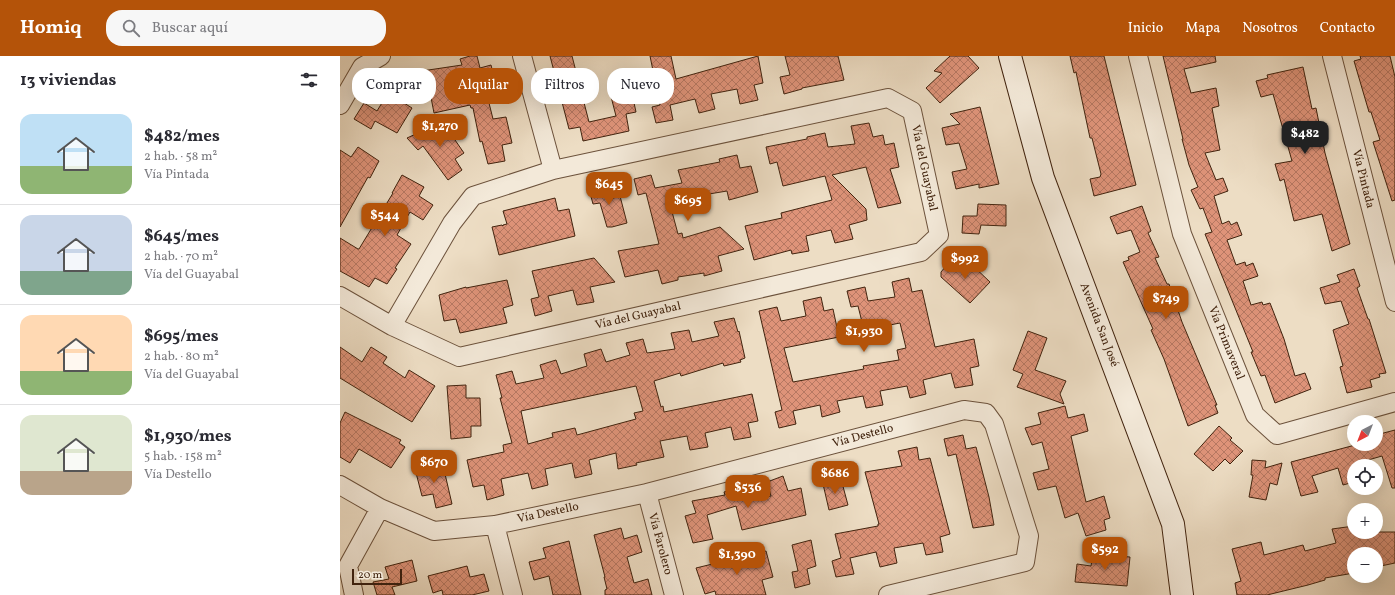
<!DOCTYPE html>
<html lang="es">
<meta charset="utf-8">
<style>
:root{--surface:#fff;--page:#f7f7f7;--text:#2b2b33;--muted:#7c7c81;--line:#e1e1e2;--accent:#b45309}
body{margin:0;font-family:Vollkorn,serif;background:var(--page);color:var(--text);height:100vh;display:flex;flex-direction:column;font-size:15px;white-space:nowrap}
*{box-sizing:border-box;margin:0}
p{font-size:13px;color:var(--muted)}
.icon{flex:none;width:22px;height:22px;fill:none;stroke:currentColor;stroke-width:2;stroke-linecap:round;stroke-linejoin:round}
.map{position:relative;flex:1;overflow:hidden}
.sheet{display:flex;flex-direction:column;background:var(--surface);width:340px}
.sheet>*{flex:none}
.guide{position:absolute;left:12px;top:12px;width:380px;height:36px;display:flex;gap:8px}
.needle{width:26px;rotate:222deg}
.controls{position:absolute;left:1007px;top:359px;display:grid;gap:8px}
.controls a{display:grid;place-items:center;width:36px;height:36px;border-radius:50%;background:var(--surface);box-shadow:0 4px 16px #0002;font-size:20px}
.scale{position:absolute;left:12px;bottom:10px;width:50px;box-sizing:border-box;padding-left:4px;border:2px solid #41230e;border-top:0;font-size:11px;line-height:14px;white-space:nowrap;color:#41230e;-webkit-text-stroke:3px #f3e9d9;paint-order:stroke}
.price{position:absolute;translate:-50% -34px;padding:0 9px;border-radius:8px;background:var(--accent);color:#fff;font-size:13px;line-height:26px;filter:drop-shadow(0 1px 2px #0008)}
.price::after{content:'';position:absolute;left:50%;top:24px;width:12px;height:9px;margin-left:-6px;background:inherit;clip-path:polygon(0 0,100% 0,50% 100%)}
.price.on{background:#222;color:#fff}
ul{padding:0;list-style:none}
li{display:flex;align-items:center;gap:12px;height:100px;padding:0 20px}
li+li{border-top:1px solid var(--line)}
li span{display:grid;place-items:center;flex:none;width:112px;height:80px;border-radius:12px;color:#555}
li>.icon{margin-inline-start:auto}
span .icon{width:48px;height:48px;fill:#fffc;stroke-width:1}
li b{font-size:17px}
h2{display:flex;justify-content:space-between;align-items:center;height:48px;padding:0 20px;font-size:17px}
.pill{padding:0 14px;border-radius:16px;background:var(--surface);box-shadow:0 4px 16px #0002;font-size:14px;line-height:36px}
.pill.on{background:var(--accent);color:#fff}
header{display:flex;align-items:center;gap:24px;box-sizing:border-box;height:56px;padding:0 20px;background:var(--accent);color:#fff}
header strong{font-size:19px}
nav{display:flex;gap:22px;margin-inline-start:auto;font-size:14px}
.search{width:280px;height:36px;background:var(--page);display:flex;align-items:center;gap:10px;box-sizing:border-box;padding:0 14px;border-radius:16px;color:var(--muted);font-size:15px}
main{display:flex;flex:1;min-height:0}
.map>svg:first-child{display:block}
</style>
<header>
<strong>Homiq</strong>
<div class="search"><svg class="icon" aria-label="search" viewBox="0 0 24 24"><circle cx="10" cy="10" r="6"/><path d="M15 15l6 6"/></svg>Buscar aquí</div>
<nav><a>Inicio</a><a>Mapa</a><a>Nosotros</a><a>Contacto</a></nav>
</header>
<main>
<section class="sheet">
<h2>13 viviendas<svg class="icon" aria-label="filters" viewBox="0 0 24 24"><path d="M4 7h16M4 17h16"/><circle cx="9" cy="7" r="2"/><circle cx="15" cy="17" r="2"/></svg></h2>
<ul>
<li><span style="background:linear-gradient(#bfe0f5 65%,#8fb573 0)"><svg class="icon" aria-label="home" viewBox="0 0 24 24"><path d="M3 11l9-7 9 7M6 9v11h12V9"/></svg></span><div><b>$482/mes</b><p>2 hab. · 58 m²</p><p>Vía Pintada</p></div></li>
<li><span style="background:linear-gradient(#c9d6e8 70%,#7fa58c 0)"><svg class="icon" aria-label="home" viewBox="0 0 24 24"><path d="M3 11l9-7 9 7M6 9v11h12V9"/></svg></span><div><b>$645/mes</b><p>2 hab. · 70 m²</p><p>Vía del Guayabal</p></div></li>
<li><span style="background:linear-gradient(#ffd9b3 70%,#8fb573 0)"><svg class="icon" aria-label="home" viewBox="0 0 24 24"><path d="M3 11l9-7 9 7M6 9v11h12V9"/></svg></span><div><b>$695/mes</b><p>2 hab. · 80 m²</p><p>Vía del Guayabal</p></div></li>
<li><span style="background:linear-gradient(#dfe7d0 70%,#b9a48a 0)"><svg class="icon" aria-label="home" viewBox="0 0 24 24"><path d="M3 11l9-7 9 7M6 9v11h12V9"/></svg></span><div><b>$1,930/mes</b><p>5 hab. · 158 m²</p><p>Vía Destello</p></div></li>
</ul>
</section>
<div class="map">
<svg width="1055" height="539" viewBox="0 0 1055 539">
<defs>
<pattern id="building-cross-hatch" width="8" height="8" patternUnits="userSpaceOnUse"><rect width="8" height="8" fill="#de9379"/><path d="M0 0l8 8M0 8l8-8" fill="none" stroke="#b67862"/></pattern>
</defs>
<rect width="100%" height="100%" fill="#edddc4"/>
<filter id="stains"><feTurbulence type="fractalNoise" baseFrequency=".005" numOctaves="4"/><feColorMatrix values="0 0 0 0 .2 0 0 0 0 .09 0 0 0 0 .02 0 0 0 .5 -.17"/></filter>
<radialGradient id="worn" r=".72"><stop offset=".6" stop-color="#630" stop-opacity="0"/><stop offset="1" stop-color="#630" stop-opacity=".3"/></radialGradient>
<path fill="url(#building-cross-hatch)" stroke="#41230e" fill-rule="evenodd" d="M130 0H137L140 12 151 9 158 37 147 39 153 63 166 61 172 87 162 89 165 105 148 108 142 85 140 86 133 52H131L130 49 94 57 88 26 80 38 75 16 122 9 120 3Z
M210 0H232L249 66 276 60 268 29 287 24 289 34 291 33 296 56 286 58 289 75 243 85 240 71 229 73Z
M310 0H331L336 23 418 0 423 27 414 29 418 44 400 48 397 33 371 38 375 53 359 57 355 43 330 49 333 64 316 67 312 51 320 49Z
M445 0H498L504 24 462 32V33L444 38 440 21 450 19Z
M610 0H628L639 12 600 47 586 32 602 17 594 15Z
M730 0H764L796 129 754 140 750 123 760 121 761 118 752 82H750L736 16 734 17Z
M823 0H875L876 6 844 13 851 37 876 32 879 50 872 52 880 94 865 97 876 124 883 122 888 135 874 140 882 168 889 165 891 169 897 166 902 179 887 184 896 209 905 206 906 210 913 207 918 220 903 225 911 249 922 246 923 249 930 247 944 283 955 320 965 317 971 333 935 347 925 319 921 320 911 296H913L865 178 872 176 863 152 860 153 851 134 858 131 849 109 842 83H843Z
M1020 0H1050L1055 21V144L1052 145 1033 86 1040 84 1031 56H1029L1014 5 1021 3Z
M963 11 972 53 976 52 985 97 1010 188 992 195 982 158 954 165 944 123 940 125 935 108 952 105 933 38 921 41 916 25 928 22 927 19Z
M48 37 72 52 57 77 35 65 31 73 14 63 24 47 37 55Z
M640 51 659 128 639 132V128L616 133 612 116 627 113 619 87 606 89 602 72 620 68 610 58Z
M109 63 111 67 106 71 124 97 115 103 122 114 108 124 83 90 78 94 67 82Z
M529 67 533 81 543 79 545 89 554 87 559 111 550 113 561 147 538 152 526 111 492 119 526 153 527 164 509 169 513 183 495 187 491 174 466 180 469 195 452 198 451 194 414 204 405 170 442 162 441 157 492 144 485 120 443 130 437 106 430 108 426 91 467 83V81L485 77 488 91 515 88 511 70Z
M18 91 39 105 30 122 28 121 0 171V94L11 101Z
M397 99 400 112 411 110 418 136 389 144 387 135 363 139 365 146 331 152 338 178 342 177 343 182 380 171 404 193 378 200 382 215 364 220V217L338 221V224L322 228 318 214 285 221 278 195 319 188 306 137 298 139 294 123 311 119 315 132 342 127 338 114 380 106 379 103Z
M62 119 84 131 79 140 93 149 83 164 70 156 57 179 71 188 55 212 57 213 47 228 35 222 29 231 0 215V182L18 193H19L53 137H52Z
M266 129 270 143 280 140 287 167 272 171H267L260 147 253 148 249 133Z
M215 142 218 155 229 153 235 180 159 199 152 171 162 169 163 170V169L167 168 163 155Z
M638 148 666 149V170L641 169 639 178 622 177 623 160H637Z
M802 150 811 175 808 177 819 201 815 202 827 228H829L842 266 877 349H875L878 357 848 370 824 303 811 274 813 273 783 206 789 204 788 201 800 196 791 174 777 178 770 161Z
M254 202 275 226 250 231 254 246 237 249 233 234 208 240 212 255 195 260 191 243 199 241 192 215Z
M611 204 623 215 630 207 650 226 630 247 601 221V216Z
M1014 213 1020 230 1017 232 1028 263H1029L1046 317 1039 318 1040 321 1030 324 1032 331 1007 337 1000 311 1003 310 993 274 1009 268 1001 245 985 248 980 232 1000 226 997 219Z
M569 222 572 236 582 234 595 291 634 283 639 310 630 312 633 329 615 332 611 317 583 324 586 338 570 342 567 330 540 335 543 349 526 352 523 340 497 345 500 356 482 361 480 349 453 355 456 368 439 372 435 356 442 354 419 255 437 251 441 265 466 260 463 245 481 241 484 255 493 253 499 281 444 292 453 326 524 313 523 310 559 304 557 294 566 292 560 267 524 274 518 250 511 251 507 235 525 231 528 245 555 241 552 226Z
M167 224 173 249 163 252 167 267 120 277 116 263 104 265 99 239 126 231V232Z
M394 262 398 276 399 275 405 302 400 304 401 306 384 310 383 307 341 320 340 317 314 325 321 351 323 350 324 356 412 338 418 365 408 367 411 381 394 384 391 371 365 377 368 391 350 394 347 380 320 385 324 401 296 407 297 409 278 413 276 397 249 404 252 418 235 422 232 407 205 413 208 429 192 433 188 417 161 423 164 439 147 444 144 429 133 431 127 404 164 396 163 389 172 387 160 342H162L156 319 172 315 176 328 204 322 200 309 216 304 221 318 247 310 244 298 261 293 266 306 290 299 286 287 303 283 307 297 335 293 331 277 349 274 352 286 379 280 374 266ZM296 330 303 355 294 357 296 363 237 379 235 372 212 377 213 381 188 388 181 355Z
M688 275 707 282 695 314 726 325 720 338 724 348 677 331 683 318 673 314Z
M0 291 22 306 31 291 47 301 43 307 65 322 69 314 95 330 72 366 0 322Z
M126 329V342H140L141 370H131V381L111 383 107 330Z
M725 350 728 362 744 358 748 375 731 380 746 446 764 440 770 462 764 464 766 474 746 480 738 457 725 462 716 430 698 434 693 417 709 413 702 386 692 389 685 372 701 368 698 357Z
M5 356 61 384 59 387 65 391 51 412 19 393 10 407 0 401V367Z
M879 370 892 382 890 384 903 395 890 408 885 403 873 415 854 398Z
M1055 374V432H1052L1042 400 1014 408V426L1003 429 998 412 972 420 978 436 961 440 951 406 1019 388H1036V379Z
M623 379 626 393 636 391 649 441 654 469 633 472 616 398 608 400 604 383Z
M577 391 579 404 590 402 610 478 600 481 603 496 586 499 583 487 554 492 557 507 540 511 536 496 510 502 514 518 496 521 492 505 501 502 495 478 538 470V468H539L525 416 562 410 558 395Z
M912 404 926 405 925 412 942 407 937 429 930 427 926 444 909 441 913 419H911Z
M102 405 112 448 96 452 93 438 82 440 75 413Z
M443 420 448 435 461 432 466 459 402 474 396 450 367 459 373 483 353 487 345 460 356 457 352 445 385 439 384 436 401 431 406 446 431 440 427 426Z
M501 423 508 449 489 454 483 428Z
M1014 470V476H1055V507L1036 511V498H1014V517L985 522V524L968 529 927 539H897L895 527 901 525 892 493 921 486 924 499 963 489 965 495 996 487 992 473Z
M281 472 284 483 297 479 302 496 287 501 294 527 308 523 312 539H265V534L267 533 264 521H265L254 479Z
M471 484 476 510 467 513 470 528 455 532 452 516 458 515 452 489Z
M229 485 241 539H213L209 520 194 524 189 506 206 502 203 492Z
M426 495 433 521 422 524 426 539H376L375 535 365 538 356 512Z
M753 498 790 501 787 530 735 526 737 508 751 510Z
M72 504 77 525 52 531 55 539H37L33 526 49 523 45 511Z
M127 510 130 521 144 518 149 535 132 539H103L102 534 93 537 88 520Z"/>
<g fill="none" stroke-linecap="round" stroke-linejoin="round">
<g stroke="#6c523c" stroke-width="20">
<path id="street" d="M182 0 213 114
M798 0 842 178 915 359 937 379 1055 346
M992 0 1055 246
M0 49 22 11 41 0
M0 240 52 270 119 301 581 196 599 179 572 55 548 42 213 114 133 140 112 167 52 270
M0 429 40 452 94 475 155 469 307 437 624 354 646 357 654 368 689 480 685 506 548 539
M307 437 334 539
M155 469 173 539
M14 539 8 510 40 452"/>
</g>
<g stroke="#41230e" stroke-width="24">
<path id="secondary" d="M670 0 703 122 833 468 842 539"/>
</g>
<use href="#street" stroke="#f3e9d9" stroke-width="18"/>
<use href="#secondary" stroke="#f3e9d9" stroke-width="22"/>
</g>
<g text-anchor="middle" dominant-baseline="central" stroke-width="4" stroke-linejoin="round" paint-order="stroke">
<g font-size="12" fill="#41230e" stroke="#f3e9d9">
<text transform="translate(584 112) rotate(78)">Vía del Guayabal</text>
<text transform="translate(1023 123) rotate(76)">Vía Pintada</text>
<text transform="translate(298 260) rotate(-13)">Vía del Guayabal</text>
<text transform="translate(759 269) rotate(69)">Avenida San José</text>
<text transform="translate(886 287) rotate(68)">Vía Primaveral</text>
<text transform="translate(523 380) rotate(-15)">Vía Destello</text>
<text transform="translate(208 457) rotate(-12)">Vía Destello</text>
<text transform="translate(320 488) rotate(75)">Vía Farolero</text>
</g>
</g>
<rect width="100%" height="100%" filter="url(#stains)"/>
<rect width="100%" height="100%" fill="url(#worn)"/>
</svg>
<div class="controls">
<a><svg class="needle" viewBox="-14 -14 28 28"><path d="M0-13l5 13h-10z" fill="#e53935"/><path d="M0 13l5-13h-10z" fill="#7c7c81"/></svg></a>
<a><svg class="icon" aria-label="locate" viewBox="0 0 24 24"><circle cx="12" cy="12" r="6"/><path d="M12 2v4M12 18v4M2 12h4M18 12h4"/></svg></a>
<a>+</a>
<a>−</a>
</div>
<div class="scale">20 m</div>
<b class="price" style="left:100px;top:92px">$1,270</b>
<b class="price on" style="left:965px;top:99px">$482</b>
<b class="price" style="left:269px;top:150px">$645</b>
<b class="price" style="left:348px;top:166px">$695</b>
<b class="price" style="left:45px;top:181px">$544</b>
<b class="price" style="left:625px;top:224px">$992</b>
<b class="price" style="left:826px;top:264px">$749</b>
<b class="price" style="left:524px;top:297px">$1,930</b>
<b class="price" style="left:94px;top:428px">$670</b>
<b class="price" style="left:495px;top:439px">$686</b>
<b class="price" style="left:408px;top:453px">$536</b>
<b class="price" style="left:765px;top:515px">$592</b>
<b class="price" style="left:397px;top:520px">$1,390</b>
<div class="guide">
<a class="pill">Comprar</a>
<a class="pill on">Alquilar</a>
<a class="pill">Filtros</a>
<a class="pill">Nuevo</a>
</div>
</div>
</main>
